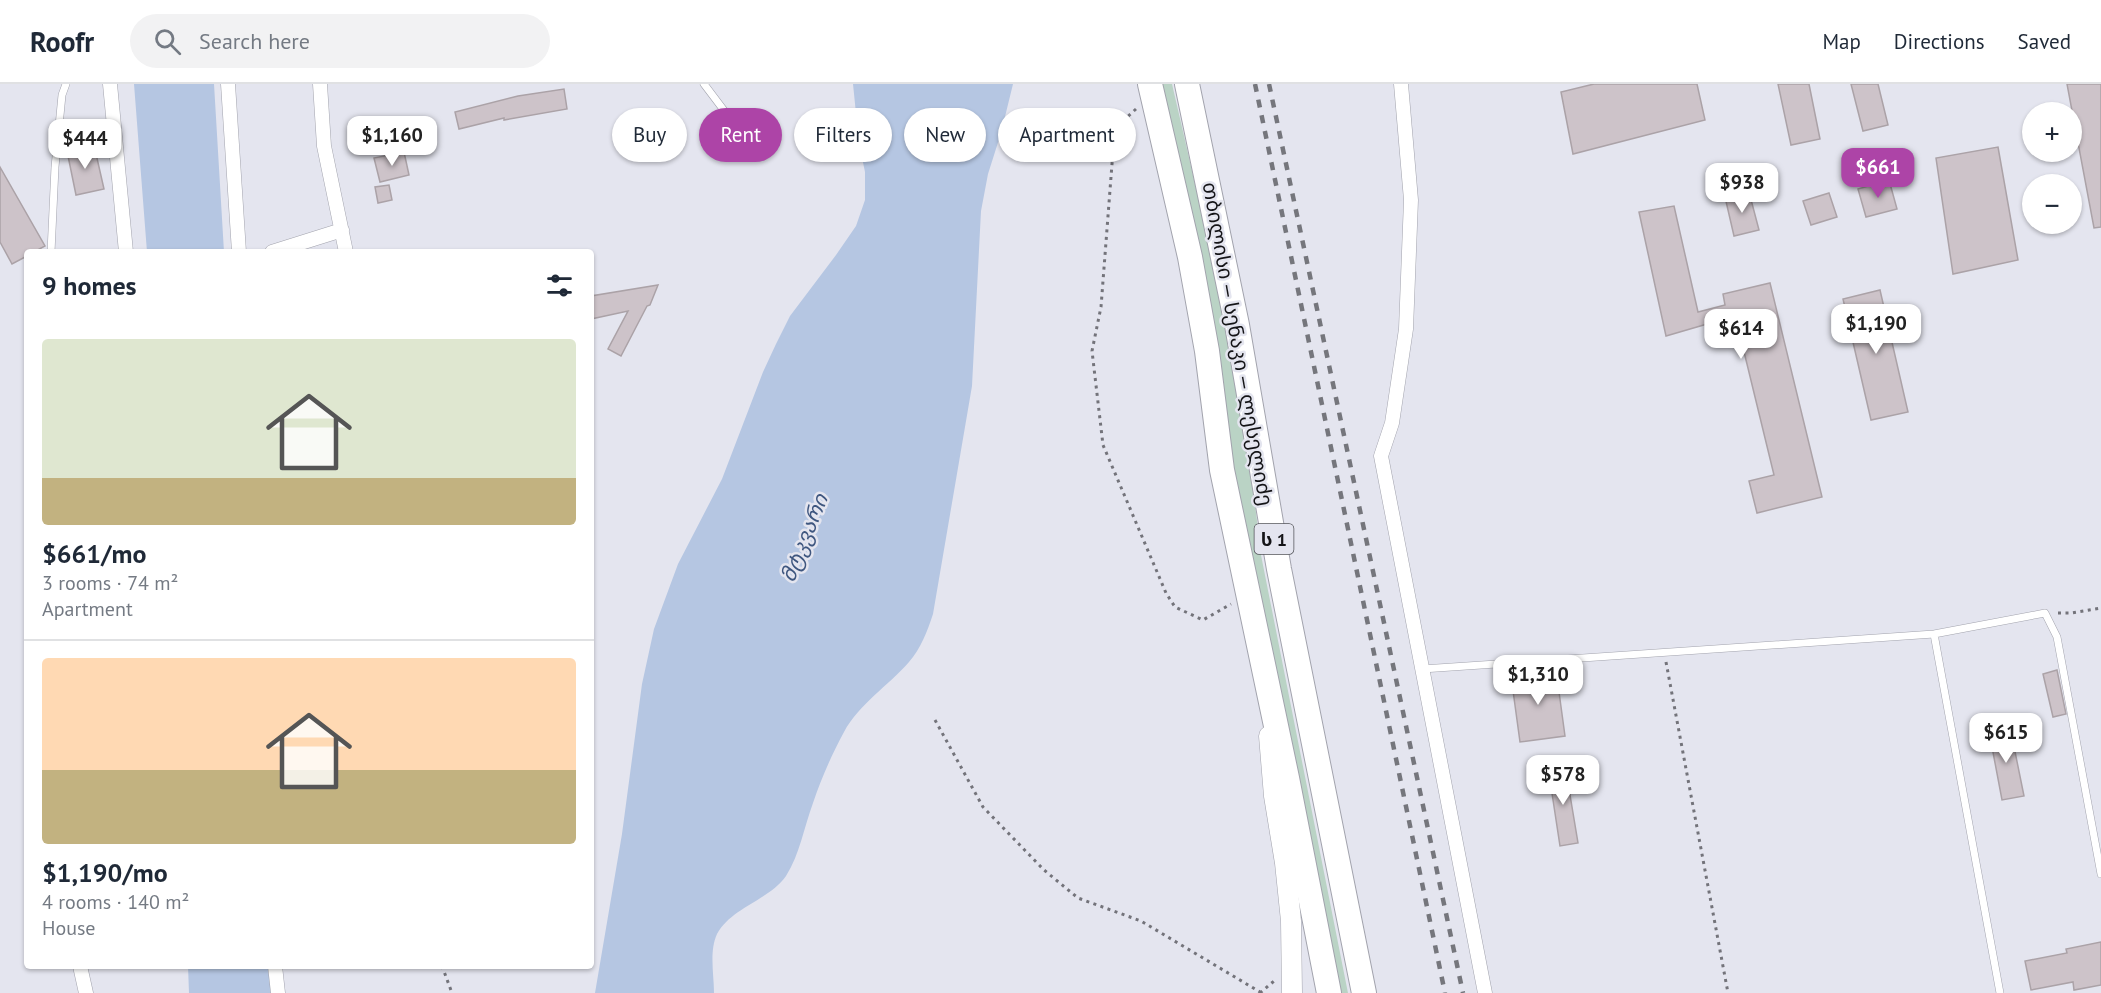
<!DOCTYPE html>
<meta charset="utf-8">
<style>
:root{--surface:#fff;--page:#f2f2f3;--text:#1f2937;--muted:#747a83;--line:#e0e1e3;--accent:#ad44a7}
body{margin:0;font-family:"PT Sans","Noto Sans Georgian",sans-serif;background:var(--page);color:var(--text);height:100vh;display:flex;flex-direction:column;font-size:22px;white-space:nowrap}
*{box-sizing:border-box;margin:0}
p{font-size:20px;color:var(--muted)}
.icon{flex:none;width:33px;height:33px;fill:none;stroke:currentColor;stroke-width:2;stroke-linecap:round;stroke-linejoin:round}
.map{position:relative;flex:1;overflow:hidden}
.sheet{position:absolute;left:24px;top:165px;width:570px;height:720px;display:flex;flex-direction:column;background:var(--surface);border-radius:6px;box-shadow:0 2px 4px #0004}
.sheet>*{flex:none}
.banner{position:absolute;left:612px;top:24px;width:570px;height:54px;display:flex;gap:12px}
.controls{position:absolute;left:2022px;top:18px;display:grid;gap:12px}
.controls a{display:grid;place-items:center;width:60px;height:60px;border-radius:50%;background:var(--surface);box-shadow:0 2px 4px #0004;font-size:30px}
.price{position:absolute;translate:-50% -51px;padding:0 14px;border-radius:12px;background:#fff;color:#222;font-size:20px;line-height:39px;filter:drop-shadow(0 2px 3px #0008)}
.price::after{content:'';position:absolute;left:50%;top:36px;width:18px;height:14px;margin-left:-9px;background:inherit;clip-path:polygon(0 0,100% 0,50% 100%)}
.price.selected{background:var(--accent);color:#fff}
ul{padding:0;list-style:none}
li{display:grid;align-content:center;gap:12px;height:318px;padding:0 18px}
li+li{border-top:2px solid var(--line)}
li span{display:grid;place-items:center;height:186px;border-radius:6px;color:#555}
li>.icon{margin-inline-start:auto}
span .icon{width:108px;height:108px;fill:#fffc;stroke-width:1}
li b{font-size:26px}
h2{display:flex;justify-content:space-between;align-items:center;height:72px;padding:0 18px;font-size:26px}
.tag{padding:0 21px;border-radius:27px;background:var(--surface);box-shadow:0 2px 4px #0004;font-size:21px;line-height:54px}
.tag.selected{background:var(--accent);color:#fff}
header{display:flex;align-items:center;gap:36px;box-sizing:border-box;height:84px;padding:0 30px;background:var(--surface);border-bottom:2px solid var(--line)}
header strong{font-size:28px}
nav{display:flex;gap:33px;margin-inline-start:auto;font-size:21px}
.search{width:420px;height:54px;background:var(--page);display:flex;align-items:center;gap:15px;box-sizing:border-box;padding:0 21px;border-radius:33px;color:var(--muted);font-size:22px}
.map>svg:first-child{display:block}
</style>
<header>
<strong>Roofr</strong>
<div class="search"><svg class="icon" aria-label="search" viewBox="0 0 24 24"><circle cx="10" cy="10" r="6"/><path d="M15 15l6 6"/></svg>Search here</div>
<nav><a>Map</a><a>Directions</a><a>Saved</a></nav>
</header>
<div class="map">
<svg width="2101" height="909" viewBox="0 0 2101 909">
<rect width="100%" height="100%" fill="#e4e5ef"/>
<path fill="#bad3c5" d="M1156 0H1172C1208 155 1244 312 1261 471L1348 909H1339Z"/>
<path fill="#b5c6e2" d="M134 0H214L224 168H147Z
M853 0H1013L1001 49 988 90 981 127 972 302 933 530C927 548 921 564 909 578 888 602 859 620 844 648 832 670 821 695 813 719 804 743 800 770 786 792 768 817 732 823 717 850 709 867 714 891 714 909H595L622 750 642 600 654 545 678 480 722 395 763 288 776 260 790 232 836 171 856 142 865 116V88L859 59Z
M188 882H269L271 909H189Z"/>
<path fill="#cdc3c9" stroke="#aba2a7" stroke-width="1.5" d="M1594 0H1697L1705 36 1573 70 1561 8Z
M1778 0H1809L1820 55 1791 61Z
M1851 0H1878L1888 41 1863 47Z
M2067 0H2101V143L2094 144Z
M564 5 567 25 504 36V34L459 45 455 28 518 12Z
M94 61 104 105 76 111 67 67Z
M1998 63 2018 176 1953 190 1936 74Z
M404 68 409 91 380 98 374 74Z
M0 83 45 162 34 168H27V172L12 180 0 158Z
M1889 96 1897 125 1866 133 1858 105Z
M389 101 392 116 378 119 375 103Z
M1749 108 1759 146 1734 152 1725 113Z
M1829 109 1837 133 1811 141 1803 117Z
M1674 122 1698 228 1725 221 1723 210 1770 199 1822 413 1757 429 1749 397 1774 391 1737 239 1715 245 1714 238 1666 252 1639 128Z
M658 201 650 221 647 222 621 272 608 265 628 227 591 235V212Z
M1880 206 1908 328 1871 336 1843 215Z
M1556 586 1565 652 1520 658 1511 592Z
M2057 586 2066 630 2053 633 2043 590Z
M2010 643 2024 712 2002 716 1989 647Z
M1565 681 1578 759 1560 762 1548 683Z
M2101 858V901L2074 906 2073 898 2031 906 2025 877 2067 869 2066 865Z"/>
<g fill="none" stroke-linecap="round" stroke-linejoin="round">
<g stroke="#a2a3ad" stroke-width="8">
<path id="service" d="M704 0 729 33
M51 168 55 83 62 11 66 0
M1934 550 2000 909
M1422 585 1934 550 2045 529 2057 553 2101 790"/>
</g>
<g stroke="#a2a3ad" stroke-width="15">
<path id="minor" d="M110 0 126 168
M228 0 239 168
M320 0 324 62 346 168
M1401 0 1411 116 1406 245 1392 339 1381 372 1485 909
M272 168 342 146
M80 882 86 909
M275 882 278 909"/>
</g>
<g stroke="#a2a3ad" stroke-width="21">
<path id="secondary" d="M1269 652 1274 712 1285 779 1291 837 1292 909"/>
</g>
<g stroke="#a2a3ad" stroke-width="26">
<path id="motorway" d="M1150 0 1190 173 1207 267 1222 386 1287 694 1329 909
M1187 0 1237 241 1279 485 1364 909"/>
</g>
<path stroke="#73737a" stroke-width="3" stroke-dasharray="3 4.5" stroke-linecap="butt" d="M1136 25 1126 34 1113 67 1101 223 1092 267 1103 361 1166 509 1175 523 1203 536 1231 520
M2058 529H2071L2101 524
M1666 578 1728 909
M935 636 983 723 1044 786 1078 814 1141 837 1260 908
M442 882 452 909
M1260 909 1274 897"/>
<use href="#service" stroke="#fff" stroke-width="7"/>
<use href="#minor" stroke="#fff" stroke-width="14"/>
<use href="#secondary" stroke="#fff" stroke-width="20"/>
<use href="#motorway" stroke="#fff" stroke-width="24"/>
<path stroke="#75767c" stroke-width="4.5" stroke-dasharray="8 8" stroke-linecap="butt" d="M1255 0 1445 909
M1269 0 1463 909"/>
</g>
<g text-anchor="middle" dominant-baseline="central" stroke-width="5" stroke-linejoin="round" paint-order="stroke">
<rect fill="#e4e5ef" stroke="#525358" stroke-width="1.5" x="1254.5" y="440" width="39" height="30" rx="4.5"/>
<g font-size="18" font-weight="bold" fill="#141417">
<text x="1274" y="455">ს 1</text>
</g>
<g font-size="20" fill="#141417" stroke="#e4e5ef">
<text transform="translate(1238 260) rotate(80)">თბილისი — სენაკი — ლესელიძე</text>
</g>
<g font-size="21" font-style="italic" fill="#3e567f" stroke="#e4e5ef">
<text transform="translate(804 454) rotate(-68)">მტკვარი</text>
</g>
</g>
</svg>
<div class="controls">
<a>+</a>
<a>−</a>
</div>
<b class="price" style="left:392px;top:83px">$1,160</b>
<b class="price" style="left:85px;top:86px">$444</b>
<b class="price selected" style="left:1878px;top:115px">$661</b>
<b class="price" style="left:1742px;top:130px">$938</b>
<b class="price" style="left:1876px;top:271px">$1,190</b>
<b class="price" style="left:1741px;top:276px">$614</b>
<b class="price" style="left:1538px;top:622px">$1,310</b>
<b class="price" style="left:2006px;top:680px">$615</b>
<b class="price" style="left:1563px;top:722px">$578</b>
<div class="banner">
<a class="tag">Buy</a>
<a class="tag selected">Rent</a>
<a class="tag">Filters</a>
<a class="tag">New</a>
<a class="tag">Apartment</a>
</div>
<section class="sheet">
<h2>9 homes<svg class="icon" aria-label="filters" viewBox="0 0 24 24"><path d="M4 7h16M4 17h16"/><circle cx="9" cy="7" r="2"/><circle cx="15" cy="17" r="2"/></svg></h2>
<ul>
<li><span style="background:linear-gradient(#dfe7d0 75%,#c2b280 0)"><svg class="icon" aria-label="home" viewBox="0 0 24 24"><path d="M3 11l9-7 9 7M6 9v11h12V9"/></svg></span><div><b>$661/mo</b><p>3 rooms · 74 m²</p><p>Apartment</p></div></li>
<li><span style="background:linear-gradient(#ffd9b3 60%,#c2b280 0)"><svg class="icon" aria-label="home" viewBox="0 0 24 24"><path d="M3 11l9-7 9 7M6 9v11h12V9"/></svg></span><div><b>$1,190/mo</b><p>4 rooms · 140 m²</p><p>House</p></div></li>
</ul>
</section>
</div>
